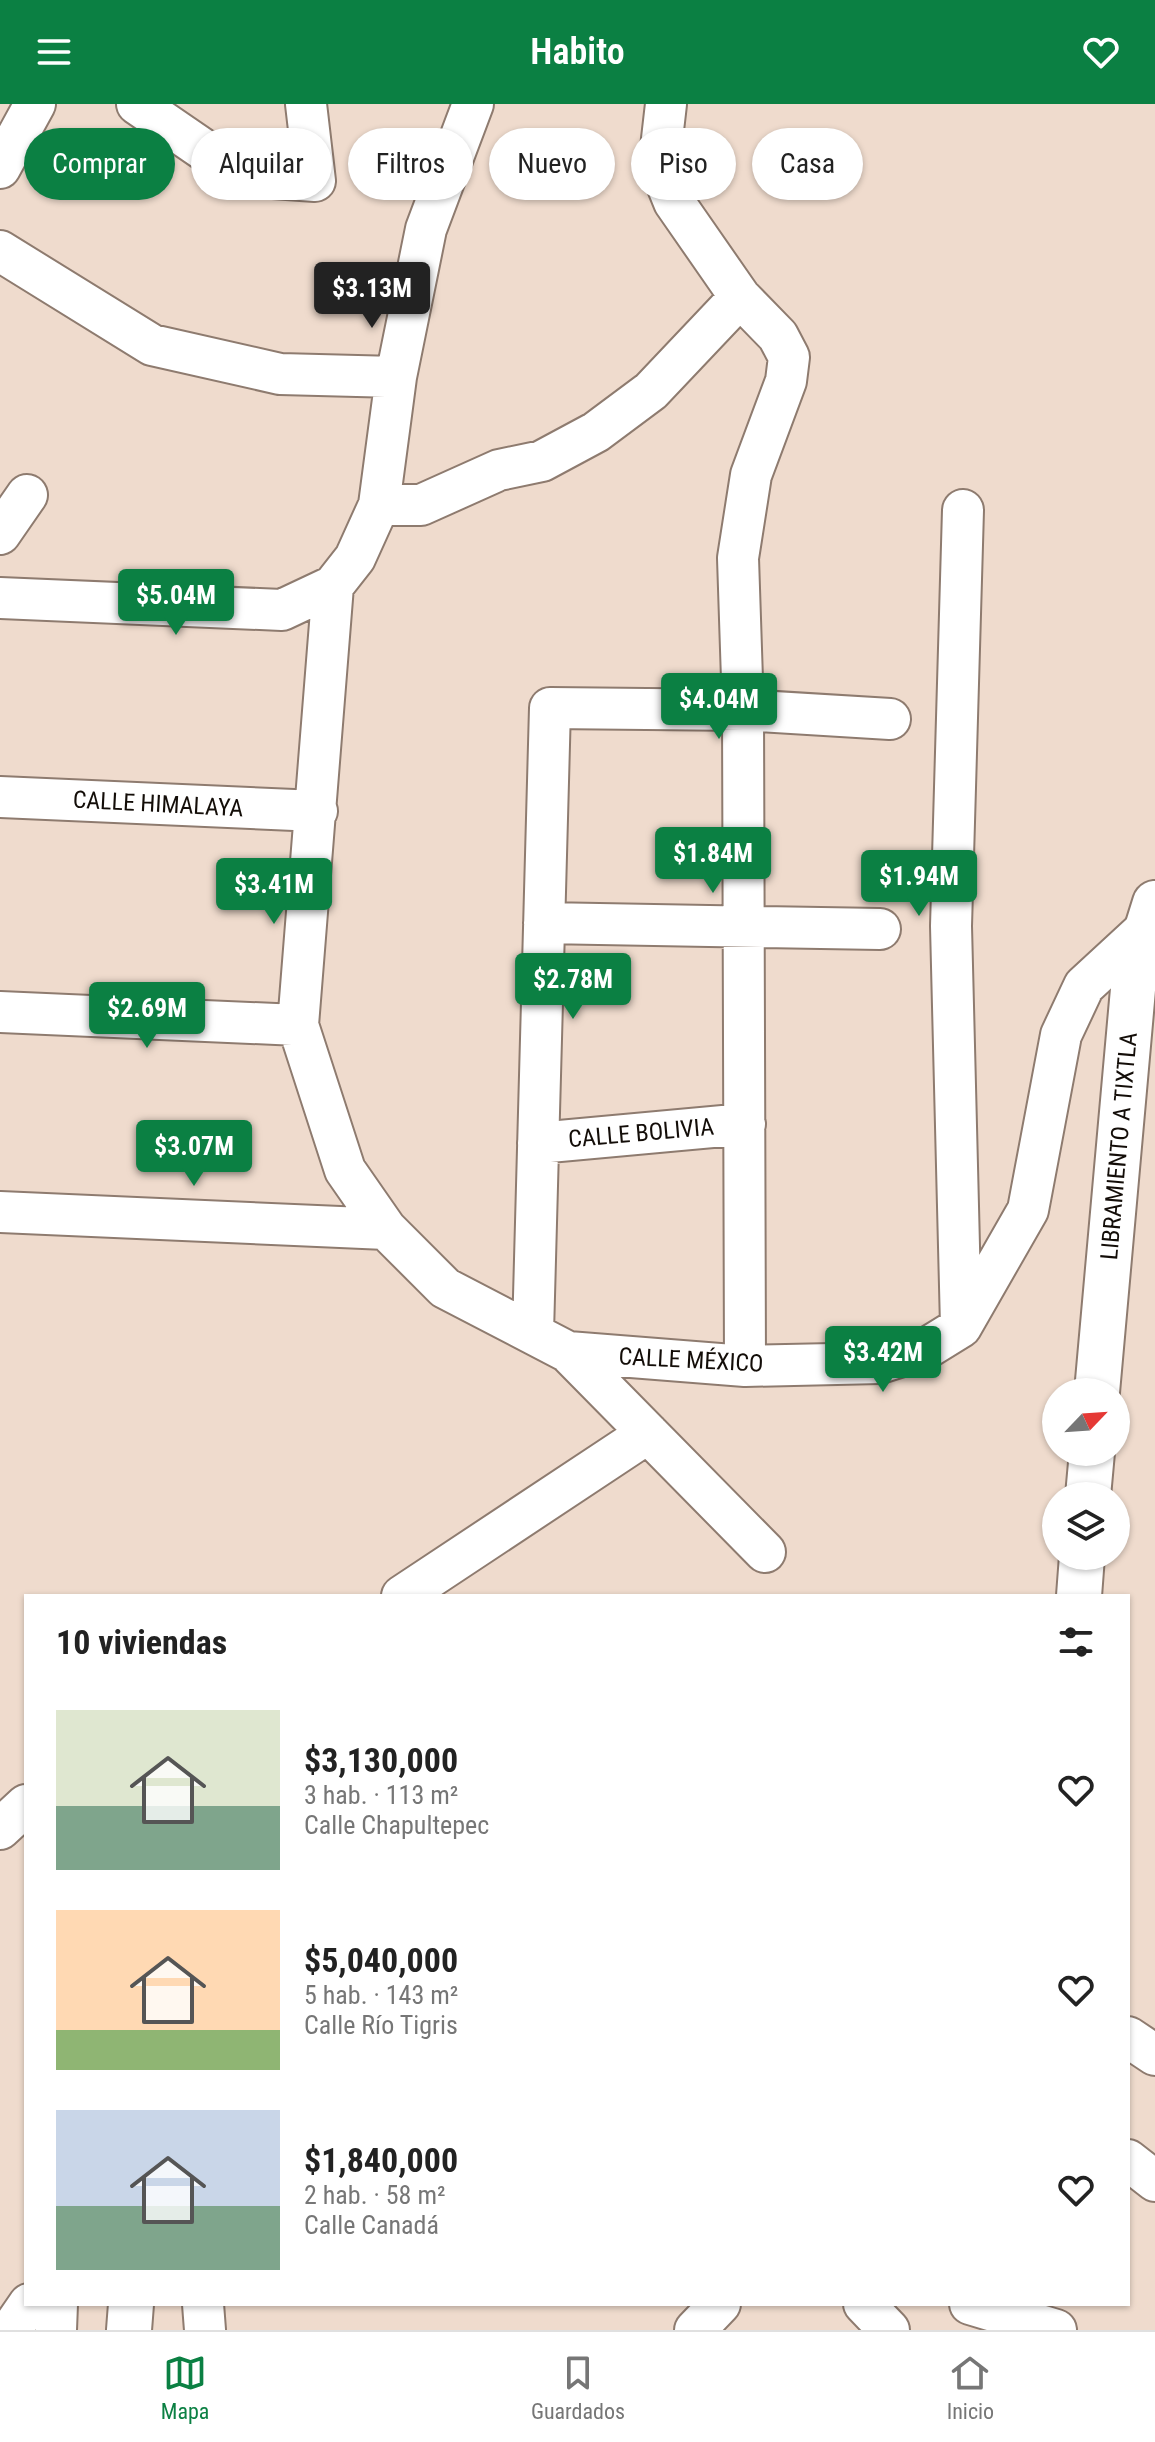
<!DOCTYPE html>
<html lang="es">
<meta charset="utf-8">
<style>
:root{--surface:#fff;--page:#f2f2f2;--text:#222;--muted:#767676;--line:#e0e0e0;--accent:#0b8043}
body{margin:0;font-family:"Roboto Condensed",sans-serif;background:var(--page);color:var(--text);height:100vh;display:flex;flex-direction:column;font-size:30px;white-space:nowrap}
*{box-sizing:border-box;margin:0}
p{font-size:26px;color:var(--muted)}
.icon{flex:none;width:44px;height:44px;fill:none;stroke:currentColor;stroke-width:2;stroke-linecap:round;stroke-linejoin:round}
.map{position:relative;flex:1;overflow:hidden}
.drawer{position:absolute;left:24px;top:1490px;width:1106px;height:712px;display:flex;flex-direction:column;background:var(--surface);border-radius:0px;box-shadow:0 2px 6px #0004}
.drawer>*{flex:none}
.top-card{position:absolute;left:24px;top:24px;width:1108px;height:72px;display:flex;gap:16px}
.needle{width:52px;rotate:65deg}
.controls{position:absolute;left:1042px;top:1274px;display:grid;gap:16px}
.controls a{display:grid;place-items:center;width:88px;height:88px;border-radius:50%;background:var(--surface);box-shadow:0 2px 6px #0004;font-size:40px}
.price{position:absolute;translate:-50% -68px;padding:0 18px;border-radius:8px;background:var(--accent);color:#fff;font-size:26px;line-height:52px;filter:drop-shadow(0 2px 4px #0008)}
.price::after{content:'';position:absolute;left:50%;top:48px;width:24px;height:18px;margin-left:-12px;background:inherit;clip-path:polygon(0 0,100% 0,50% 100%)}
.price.on{background:#222;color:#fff}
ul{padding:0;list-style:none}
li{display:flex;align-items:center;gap:24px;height:200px;padding:0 32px}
li span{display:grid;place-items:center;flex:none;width:224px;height:160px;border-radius:0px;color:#555}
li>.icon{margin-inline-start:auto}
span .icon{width:96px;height:96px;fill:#fffc;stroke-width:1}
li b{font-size:34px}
h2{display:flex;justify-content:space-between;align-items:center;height:96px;padding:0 32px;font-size:34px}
.pill{padding:0 28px;border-radius:36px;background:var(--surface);box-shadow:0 2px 6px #0004;font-size:28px;line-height:72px}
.pill.on{background:var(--accent);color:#fff}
header{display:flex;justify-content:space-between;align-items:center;height:104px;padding:0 32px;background:var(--accent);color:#fff;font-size:36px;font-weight:600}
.menu{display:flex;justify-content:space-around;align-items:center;height:112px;border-top:2px solid var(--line);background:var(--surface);font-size:22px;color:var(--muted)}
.menu a{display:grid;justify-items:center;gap:4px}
.menu .on{color:var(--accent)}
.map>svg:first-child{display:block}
</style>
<header><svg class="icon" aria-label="menu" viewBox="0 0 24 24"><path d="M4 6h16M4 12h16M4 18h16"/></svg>Habito<svg class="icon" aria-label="heart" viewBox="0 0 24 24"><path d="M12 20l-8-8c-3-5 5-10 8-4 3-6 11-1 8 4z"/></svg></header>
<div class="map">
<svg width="1155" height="2226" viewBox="0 0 1155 2226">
<rect width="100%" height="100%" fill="#efdbcd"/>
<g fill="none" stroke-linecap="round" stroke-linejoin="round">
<g stroke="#8e7b6f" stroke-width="44">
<path id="minor" d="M137 0 242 72 315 77 306 0
M666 0 659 61 674 98 740 193 778 232 789 253 786 277 751 371 738 454 743 606 745 1262
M0 64 35 0
M0 147 152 241 280 270 396 273
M379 401H421L499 366 542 357 596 328 651 287 740 193
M0 430 27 391
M333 482 298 921 345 1066 386 1125 445 1184 568 1248 745 1262 880 1259 927 1244 961 1223 1028 1106 1061 931 1084 882 1148 823
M0 494 282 506 333 482 355 454 379 401 396 273 426 125 473 0
M0 693 317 707
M544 819 880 825
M0 908 298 921
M538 1039 745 1020
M0 1108 386 1125
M961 1222 951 822 963 406
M533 1229 550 604 743 606 890 615
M568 1248 765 1448
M402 1492 648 1329
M0 1725 26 1701
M1128 1933 1155 1951
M1128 2056 1155 2077
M203 2200 205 2226
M864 2200 889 2226
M970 2200 1056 2226
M11 2226 29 2200
M56 2226 57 2200
M695 2226 720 2200"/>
</g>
<g stroke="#8e7b6f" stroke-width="48">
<path id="major" d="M1097 1288 1135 863 1155 799
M1088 1392 1092 1348
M1079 1492 1082 1452
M129 2226 131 2200"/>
</g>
<use href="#minor" stroke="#fff" stroke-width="40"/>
<use href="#major" stroke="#fff" stroke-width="44"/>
</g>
<g text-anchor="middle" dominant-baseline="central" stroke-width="7" stroke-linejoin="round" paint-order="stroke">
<g font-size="24" fill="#130d08" stroke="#fff">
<text transform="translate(158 700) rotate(3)">CALLE HIMALAYA</text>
<text transform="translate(641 1029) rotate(-5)">CALLE BOLIVIA</text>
<text transform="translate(1119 1042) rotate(-85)">LIBRAMIENTO A TIXTLA</text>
<text transform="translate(691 1256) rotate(3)">CALLE MÉXICO</text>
</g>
</g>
</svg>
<div class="controls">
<a><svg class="needle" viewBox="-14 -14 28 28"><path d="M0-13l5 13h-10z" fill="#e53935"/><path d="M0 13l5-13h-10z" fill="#767676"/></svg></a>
<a><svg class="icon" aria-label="layers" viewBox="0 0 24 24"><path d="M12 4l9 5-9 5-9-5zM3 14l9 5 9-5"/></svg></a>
</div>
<b class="price on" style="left:372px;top:226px">$3.13M</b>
<b class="price" style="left:176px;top:533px">$5.04M</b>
<b class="price" style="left:719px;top:637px">$4.04M</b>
<b class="price" style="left:713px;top:791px">$1.84M</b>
<b class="price" style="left:919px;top:814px">$1.94M</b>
<b class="price" style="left:274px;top:822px">$3.41M</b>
<b class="price" style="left:573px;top:917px">$2.78M</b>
<b class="price" style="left:147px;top:946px">$2.69M</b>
<b class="price" style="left:194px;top:1084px">$3.07M</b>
<b class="price" style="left:883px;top:1290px">$3.42M</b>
<div class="top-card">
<a class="pill on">Comprar</a>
<a class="pill">Alquilar</a>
<a class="pill">Filtros</a>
<a class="pill">Nuevo</a>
<a class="pill">Piso</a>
<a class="pill">Casa</a>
</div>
<section class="drawer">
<h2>10 viviendas<svg class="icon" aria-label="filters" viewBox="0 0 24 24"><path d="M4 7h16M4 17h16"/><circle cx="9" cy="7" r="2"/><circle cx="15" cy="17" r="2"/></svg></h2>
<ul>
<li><span style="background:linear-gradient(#dfe7d0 60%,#7fa58c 0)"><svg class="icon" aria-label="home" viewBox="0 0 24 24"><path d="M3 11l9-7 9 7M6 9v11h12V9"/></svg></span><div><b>$3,130,000</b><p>3 hab. · 113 m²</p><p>Calle Chapultepec</p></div><svg class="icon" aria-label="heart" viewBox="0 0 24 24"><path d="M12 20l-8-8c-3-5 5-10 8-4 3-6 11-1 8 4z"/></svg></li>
<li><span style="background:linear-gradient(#ffd9b3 75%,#8fb573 0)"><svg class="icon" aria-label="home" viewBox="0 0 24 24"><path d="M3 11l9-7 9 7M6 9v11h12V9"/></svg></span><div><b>$5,040,000</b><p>5 hab. · 143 m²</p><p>Calle Río Tigris</p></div><svg class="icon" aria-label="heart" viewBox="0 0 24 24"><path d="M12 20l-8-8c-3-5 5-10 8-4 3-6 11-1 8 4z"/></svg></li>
<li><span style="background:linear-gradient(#c9d6e8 60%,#7fa58c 0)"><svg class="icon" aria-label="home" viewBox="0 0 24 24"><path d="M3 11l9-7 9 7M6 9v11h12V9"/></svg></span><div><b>$1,840,000</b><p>2 hab. · 58 m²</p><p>Calle Canadá</p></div><svg class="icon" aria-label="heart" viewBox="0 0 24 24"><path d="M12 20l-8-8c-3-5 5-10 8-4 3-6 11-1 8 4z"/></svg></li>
</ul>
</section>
</div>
<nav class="menu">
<a class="on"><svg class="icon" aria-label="map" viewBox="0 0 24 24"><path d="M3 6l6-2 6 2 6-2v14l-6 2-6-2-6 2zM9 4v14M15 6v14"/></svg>Mapa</a>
<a><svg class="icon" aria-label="saved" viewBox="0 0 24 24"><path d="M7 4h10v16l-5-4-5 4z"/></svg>Guardados</a>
<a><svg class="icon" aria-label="home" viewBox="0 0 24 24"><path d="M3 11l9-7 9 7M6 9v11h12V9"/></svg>Inicio</a>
</nav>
